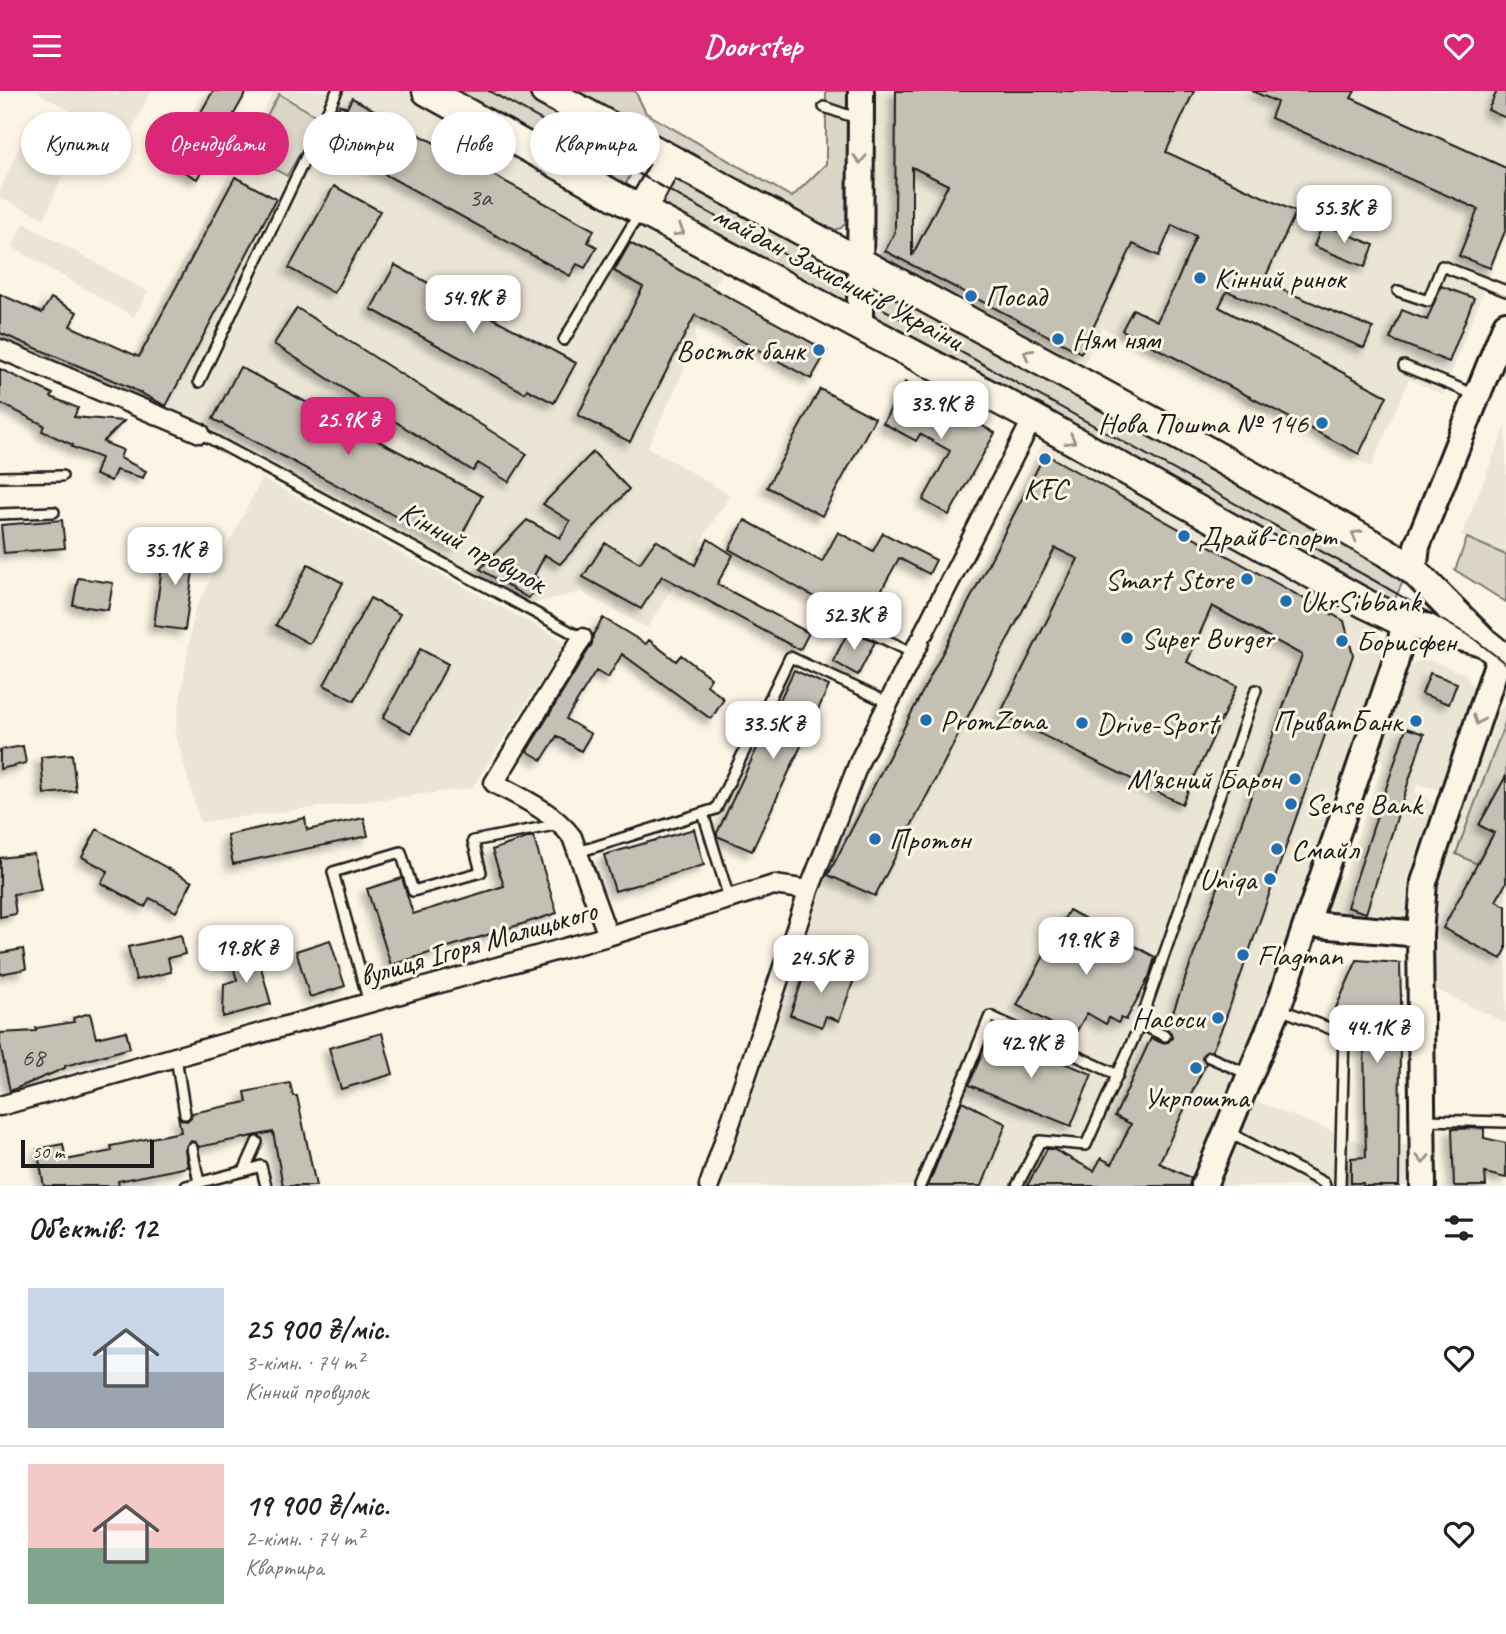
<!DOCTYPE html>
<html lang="uk">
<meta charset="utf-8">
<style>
:root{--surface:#fff;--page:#f6f6f6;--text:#222;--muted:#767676;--line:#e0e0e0;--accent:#db2777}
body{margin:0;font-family:Caveat,sans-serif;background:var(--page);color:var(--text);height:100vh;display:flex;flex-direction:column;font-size:26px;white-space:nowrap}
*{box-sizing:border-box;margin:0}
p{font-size:23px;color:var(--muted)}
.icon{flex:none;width:38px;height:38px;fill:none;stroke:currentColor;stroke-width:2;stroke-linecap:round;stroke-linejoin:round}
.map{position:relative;height:1095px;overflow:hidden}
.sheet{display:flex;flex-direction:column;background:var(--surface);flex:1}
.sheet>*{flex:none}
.guide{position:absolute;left:21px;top:21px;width:700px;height:63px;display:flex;gap:14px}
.scale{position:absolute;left:21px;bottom:18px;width:133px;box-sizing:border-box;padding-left:7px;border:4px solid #1c1c1c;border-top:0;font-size:19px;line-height:24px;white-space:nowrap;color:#1c1c1c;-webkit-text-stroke:5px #fcf5e5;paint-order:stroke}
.price{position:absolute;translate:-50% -60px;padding:0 16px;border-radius:14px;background:#fff;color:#222;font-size:23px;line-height:46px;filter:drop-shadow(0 2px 4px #0008)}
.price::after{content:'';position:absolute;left:50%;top:42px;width:21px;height:16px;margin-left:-10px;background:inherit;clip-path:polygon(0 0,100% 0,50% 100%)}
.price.on{background:var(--accent);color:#fff}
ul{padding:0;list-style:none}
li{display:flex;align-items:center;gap:21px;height:175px;padding:0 28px}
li+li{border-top:2px solid var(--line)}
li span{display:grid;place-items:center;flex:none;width:196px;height:140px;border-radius:0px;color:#555}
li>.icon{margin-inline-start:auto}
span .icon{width:84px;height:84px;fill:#fffc;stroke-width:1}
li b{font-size:30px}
h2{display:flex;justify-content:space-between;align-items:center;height:84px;padding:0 28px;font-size:30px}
.chip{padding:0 24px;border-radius:32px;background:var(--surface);box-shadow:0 4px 10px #0003;font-size:24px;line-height:63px}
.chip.on{background:var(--accent);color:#fff}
header{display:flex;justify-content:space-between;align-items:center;height:91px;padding:0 28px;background:var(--accent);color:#fff;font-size:32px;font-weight:700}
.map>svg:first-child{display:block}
</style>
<header><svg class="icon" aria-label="menu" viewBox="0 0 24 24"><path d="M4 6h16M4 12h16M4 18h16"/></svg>Doorstep<svg class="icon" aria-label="heart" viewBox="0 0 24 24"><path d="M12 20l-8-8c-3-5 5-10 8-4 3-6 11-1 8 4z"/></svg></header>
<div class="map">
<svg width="1506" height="1095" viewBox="0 0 1506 1095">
<defs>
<filter id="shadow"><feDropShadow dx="-5.5" dy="5.5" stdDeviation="3.5" flood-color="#0004"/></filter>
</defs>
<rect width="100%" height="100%" fill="#fcf5e5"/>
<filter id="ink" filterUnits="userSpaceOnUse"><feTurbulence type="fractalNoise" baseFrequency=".0143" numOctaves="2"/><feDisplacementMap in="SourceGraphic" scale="14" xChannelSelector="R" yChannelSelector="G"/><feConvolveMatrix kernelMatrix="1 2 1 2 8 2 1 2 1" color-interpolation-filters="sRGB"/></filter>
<g filter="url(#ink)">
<path fill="#ebe5d6" d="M40 0H110L117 4 120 0H151L112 78 72 61 45 127 0 107V100L34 21 85 47 93 33 39 2Z
M274 0H404L726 176 697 225 694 258 648 356 730 404 647 537 581 501 529 513 122 298 163 206Z
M872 0H1506V141L1443 304 1409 288 1371 376 1102 237 1081 279 891 175 879 162 870 131Z
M24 132 148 201 134 226 12 156Z
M1506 335V464L1461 445Z
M1045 348 1366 529 1376 537 1382 549 1381 563 1271 909 1193 1095H716L823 785Z
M262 387 566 551 472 697 200 731 175 641 194 521Z
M1430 569 1465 583 1472 593 1475 602 1470 620 1441 699 1417 694 1415 701 1435 714 1408 787 1409 815 1406 823 1396 833 1324 825 1323 821 1334 791 1343 788 1383 672 1379 663 1410 575 1419 570Z
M1506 614V932L1433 897 1431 841 1436 797 1496 628 1500 619Z
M1256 1010 1366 1054H1416V1095H1220Z"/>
<path fill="#dbd5c8" stroke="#7c7872" stroke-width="2" d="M447 0H524L640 64 624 97Z
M560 0H635L646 22 792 106 826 73V0H849L846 132 841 137 830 140Z
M279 3 320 27 287 85 246 62Z
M674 85 850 181 849 214 658 114Z
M878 195 1377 467 1404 488 1395 508 1391 509 1368 497 879 229 870 221 871 199Z
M1467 447 1506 464V511L1455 479Z
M1506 629V685L1480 733 1494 742 1477 773 1456 763Z"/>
<path fill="#c4c0b3" stroke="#1c1c1c" stroke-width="2" fill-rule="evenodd" filter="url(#shadow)" d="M213 0H247L197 88 171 74Z
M896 0H1194L1166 61 1296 121 1263 191 1373 237 1364 257 1227 200 1219 216 1387 305 1359 363 1122 239 1133 218 1157 230 1176 193 1196 145 1172 134 1159 165 1133 153 1081 262 885 160 895 141ZM912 76 948 94 912 165Z
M1252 0H1355L1351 7 1506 77V138L1490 177 1459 165 1478 118 1271 27 1277 11Z
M1497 0H1506V27L1488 19Z
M352 7 594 139 588 151 597 156 585 177 577 173 570 185 328 52 334 40 328 37 340 14 347 17Z
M235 86 276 108 166 315 129 296 0 242V203L42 222 51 207 77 221 70 235 139 266Z
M334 95 380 120 334 202 289 177Z
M1323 133 1374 154 1365 176 1314 155Z
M630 152 827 260 811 288 695 224 630 351 578 324 643 196 614 180Z
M395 174 576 272 554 312 527 298 525 302 371 218Z
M1441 195 1474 207 1449 271 1390 248 1402 219 1427 229Z
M297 217 527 363 509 391 478 372 473 380 274 253Z
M240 276 482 405 455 457 213 328Z
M0 278 53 303 51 306 78 317 74 326 124 330 103 351 123 359 120 367 146 380 143 387 116 379 111 390 95 384 101 367 72 356 73 354 42 340 44 334 0 312Z
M905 291 995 342 949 424 923 409 950 360 920 343 916 350 883 332Z
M820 298 875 327 822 425 767 396Z
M593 361 629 398 560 473 545 464 534 485 544 491 528 507 480 478 527 429 560 447 570 430 543 413Z
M1045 363 1344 530 1353 564 1223 935 1212 960 1203 963 1202 967 1206 972 1159 1072 1191 1087 1189 1095H1027L1047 1058H1053L1094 1080 1101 1067 1112 1073 1131 1033 1115 1025 1151 947 1162 952 1168 951 1172 947 1171 942 1167 938 1302 564 1212 515 1187 571 1237 595 1182 713 1000 623 1078 468 1055 457 875 805 828 784Z
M62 429 65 457 4 462 1 434Z
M745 429 822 471 838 441 873 460 883 442 936 469 929 483 899 467 881 500 897 508 882 539 827 509 825 512 729 458Z
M708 448 733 464 717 493 809 542 800 559 662 485 641 518 583 486 605 452 640 472 656 449 695 474Z
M165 453 196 457 185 539 154 535Z
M308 473 343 492 310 553 276 534Z
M78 487 113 492 108 519 73 514Z
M370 507 400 523 354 610 324 594Z
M603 527 646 553 649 549 676 570 681 564 711 587 707 594 724 608 711 628 622 563 608 587 596 580 566 628 591 643 581 660 557 645 542 669 527 660 592 553 593 544Z
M849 539 875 551 858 584 833 570Z
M420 558 448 573 411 642 383 627Z
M794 579 829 595 752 760 717 745V742Z
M1430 582 1457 592 1449 613 1422 603Z
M1406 637 1424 643 1366 822 1347 816Z
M23 655 26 672 0 678V659Z
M72 663 76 700 44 703 41 666Z
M1506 685V792L1496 810 1506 815V859L1501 868 1443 837 1494 742 1479 734Z
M305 727 307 739 364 727 368 745 233 773 227 744Z
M97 738 192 791 176 821 150 807 145 816 101 792 108 780 82 766Z
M694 738 704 774 615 800 604 764Z
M533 745 557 822 391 874 367 798 402 787 413 823 504 795 492 759Z
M34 763 41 799 13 803 16 823 0 826V767Z
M1069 819 1155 866 1149 886 1126 929 1121 927 1118 932 1109 927 1106 933 1087 922 1074 945 1017 914Z
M181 844 185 863 168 867 171 881 136 889 128 856Z
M330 849 345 895 310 906 296 860Z
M23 858 26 878 0 883V862Z
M256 858 271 913 223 926 224 893 237 889 230 865Z
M1357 869 1400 872 1402 945H1400L1399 1095H1363V1092H1351V1067L1366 1066 1364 948 1334 921Z
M809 871 854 888 839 930 826 925 822 936 790 924Z
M90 922 96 947 126 940 130 957 65 975V977L10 1000 0 953V942L36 940V937L74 931 73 927Z
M382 942 393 983 341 998 329 957Z
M990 943 1092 983 1071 1035 969 994Z
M290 992 293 1005H297L316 1095H283L273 1041 199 1056 195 1051 190 1050 185 1059 188 1076 118 1090 119 1095H44L37 1058 63 1053 66 1069 112 1060 111 1055 181 1041 178 1025 182 1029 187 1030 191 1026 192 1022 247 1011 245 1001Z
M962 1010 1006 1033 982 1095H928Z
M1484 1037V1047L1506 1052V1087L1485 1082 1486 1095H1454L1452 1038Z"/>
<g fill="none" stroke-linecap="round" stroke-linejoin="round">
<g stroke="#1c1c1c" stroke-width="14">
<path id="lane" d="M824 16 859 28
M1398 200 1428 210 1442 175 1506 200
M564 249 640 121
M1404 275 1476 304
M199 291 337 0
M200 342 582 547
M0 386 62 385
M0 423 54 421
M849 531 913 562
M703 722 729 807
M578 761 716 718 790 566 889 612
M369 912 333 781 401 761 413 800 481 781 473 750 560 733
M1280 918 1344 943 1340 1095
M1165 945 1140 933 1256 599
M176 966 185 1023
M1209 966 1250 984
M1424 1029 1506 1031
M1228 1041 1324 1092 1325 1095
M192 1057 199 1091
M244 1080 261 1075 266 1095
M186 1095 244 1080 257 1051
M920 1095 990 925 1118 984
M1017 1095 1040 1050 1086 1054 1140 933"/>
</g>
<g stroke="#1c1c1c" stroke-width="23">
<path id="street" d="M0 258 200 342
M924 541 1033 327
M582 547 494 692C522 707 552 720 572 746L608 845
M0 1015 608 845 774 794 809 799
M709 1095 809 799 860 669 919 551"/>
</g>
<g stroke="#1c1c1c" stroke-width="30">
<path id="secondary" d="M860 236 861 0
M1414 480 1417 455 1506 233
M1307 833 1420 843
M1204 1094 1278 917 1395 572 1405 532
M1423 1095 1420 843 1424 791 1500 564"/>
</g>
<g stroke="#1c1c1c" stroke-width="33">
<path id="primary" d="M427 0 626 111 1033 327 1366 513 1405 532 1484 551
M545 0 1209 361 1386 461 1414 480 1484 551 1506 569
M641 119 669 69"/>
</g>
<use href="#lane" stroke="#fcf5e5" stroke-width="9"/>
<use href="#street" stroke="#fcf5e5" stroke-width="18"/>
<use href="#secondary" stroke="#fcf5e5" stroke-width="24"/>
<use href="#primary" stroke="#fcf5e5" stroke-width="28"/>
<path stroke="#1c1c1c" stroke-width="2" d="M489 0 1375 490 1473 547 1506 573"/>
</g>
<defs><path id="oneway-chevron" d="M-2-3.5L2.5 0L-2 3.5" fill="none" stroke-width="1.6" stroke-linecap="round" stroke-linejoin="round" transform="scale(1.75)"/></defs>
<g stroke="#97938b">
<use href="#oneway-chevron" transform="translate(860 68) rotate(91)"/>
<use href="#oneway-chevron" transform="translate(680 140) rotate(28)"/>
<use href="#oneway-chevron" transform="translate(1028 263) rotate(-151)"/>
<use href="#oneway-chevron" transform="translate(1071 349) rotate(29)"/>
<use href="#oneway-chevron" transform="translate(1356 444) rotate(-150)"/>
<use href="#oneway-chevron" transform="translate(1478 629) rotate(109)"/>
<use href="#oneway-chevron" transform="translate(1423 1068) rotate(89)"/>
</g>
</g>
<g fill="#1f6fb2" stroke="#fcf5e5" stroke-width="2.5">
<circle cx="1200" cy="187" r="7"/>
<circle cx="971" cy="205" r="7"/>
<circle cx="1058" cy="248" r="7"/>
<circle cx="819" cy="259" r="7"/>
<circle cx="1322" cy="332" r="7"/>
<circle cx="1045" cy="368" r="7"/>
<circle cx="1184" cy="445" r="7"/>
<circle cx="1247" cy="488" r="7"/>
<circle cx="1286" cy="510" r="7"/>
<circle cx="1127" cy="547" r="7"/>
<circle cx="1342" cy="550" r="7"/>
<circle cx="926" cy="629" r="7"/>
<circle cx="1416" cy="630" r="7"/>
<circle cx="1082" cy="632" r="7"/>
<circle cx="1295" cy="688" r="7"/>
<circle cx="1291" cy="713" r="7"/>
<circle cx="875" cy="748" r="7"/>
<circle cx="1277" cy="758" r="7"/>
<circle cx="1270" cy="788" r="7"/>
<circle cx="1243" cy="864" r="7"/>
<circle cx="1218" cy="927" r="7"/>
<circle cx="1196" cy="977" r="7"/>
</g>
<g text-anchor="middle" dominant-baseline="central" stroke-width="6" stroke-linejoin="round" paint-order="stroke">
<g font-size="26" fill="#464542">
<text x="480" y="106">3а</text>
<text x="33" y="966">68</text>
</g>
<g font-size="30" fill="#1c1c1c" stroke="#fcf5e5">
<text transform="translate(838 186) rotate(28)">майдан Захисників України</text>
<text transform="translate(473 456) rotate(28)">Кінний провулок</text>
<text transform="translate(478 852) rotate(-16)">вулиця Ігоря Малицького</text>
</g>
<g font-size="30" fill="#1c1c1c" stroke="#fcf5e5" text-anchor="start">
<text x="1214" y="187">Кінний ринок</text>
<text x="985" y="205">Посад</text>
<text x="1072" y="248">Ням ням</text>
<text x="805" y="259" text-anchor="end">Восток банк</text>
<text x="1308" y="332" text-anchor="end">Нова Пошта № 146</text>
<text x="1045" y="397" text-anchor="middle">KFC</text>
<text x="1198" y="445">Драйв-спорт</text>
<text x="1233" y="488" text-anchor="end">Smart Store</text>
<text x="1300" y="510">UkrSibbank</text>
<text x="1141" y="547">Super Burger</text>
<text x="1356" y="550">Борисфен</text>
<text x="940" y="629">PromZona</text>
<text x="1402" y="630" text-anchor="end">ПриватБанк</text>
<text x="1096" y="632">Drive-Sport</text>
<text x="1281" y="688" text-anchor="end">М'ясний Барон</text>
<text x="1305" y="713">Sense Bank</text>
<text x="889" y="748">Протон</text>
<text x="1291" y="758">Смайл</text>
<text x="1256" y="788" text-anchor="end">Uniqa</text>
<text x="1257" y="864">Flagman</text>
<text x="1204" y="927" text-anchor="end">Насоси</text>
<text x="1196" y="1006" text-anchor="middle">Укрпошта</text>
</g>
</g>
</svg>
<div class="scale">50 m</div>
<b class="price" style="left:1344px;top:154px">55.3K ₴</b>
<b class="price" style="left:473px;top:244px">54.9K ₴</b>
<b class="price" style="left:941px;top:350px">33.9K ₴</b>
<b class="price on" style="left:348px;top:366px">25.9K ₴</b>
<b class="price" style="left:175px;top:496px">35.1K ₴</b>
<b class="price" style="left:854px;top:561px">52.3K ₴</b>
<b class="price" style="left:773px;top:670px">33.5K ₴</b>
<b class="price" style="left:1086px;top:886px">19.9K ₴</b>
<b class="price" style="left:246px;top:894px">19.8K ₴</b>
<b class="price" style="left:821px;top:904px">24.5K ₴</b>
<b class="price" style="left:1377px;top:974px">44.1K ₴</b>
<b class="price" style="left:1031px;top:989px">42.9K ₴</b>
<div class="guide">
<a class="chip">Купити</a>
<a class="chip on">Орендувати</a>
<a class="chip">Фільтри</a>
<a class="chip">Нове</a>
<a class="chip">Квартира</a>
</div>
</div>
<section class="sheet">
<h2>Об’єктів: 12<svg class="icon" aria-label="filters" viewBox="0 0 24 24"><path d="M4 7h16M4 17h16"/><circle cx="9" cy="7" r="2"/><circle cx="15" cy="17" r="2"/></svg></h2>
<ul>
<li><span style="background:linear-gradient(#c9d6e8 60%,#9aa5b1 0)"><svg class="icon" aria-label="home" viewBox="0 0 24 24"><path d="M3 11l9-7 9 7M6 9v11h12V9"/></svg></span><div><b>25 900 ₴/міс.</b><p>3-кімн. · 74 m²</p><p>Кінний провулок</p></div><svg class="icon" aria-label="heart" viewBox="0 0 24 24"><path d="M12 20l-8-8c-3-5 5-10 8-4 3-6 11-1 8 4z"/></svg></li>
<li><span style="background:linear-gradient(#f6c9c9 60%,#7fa58c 0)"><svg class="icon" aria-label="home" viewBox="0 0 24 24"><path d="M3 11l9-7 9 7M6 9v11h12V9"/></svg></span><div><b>19 900 ₴/міс.</b><p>2-кімн. · 74 m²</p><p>Квартира</p></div><svg class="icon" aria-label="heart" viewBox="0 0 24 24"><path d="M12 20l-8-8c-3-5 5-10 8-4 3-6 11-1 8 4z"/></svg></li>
</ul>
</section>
